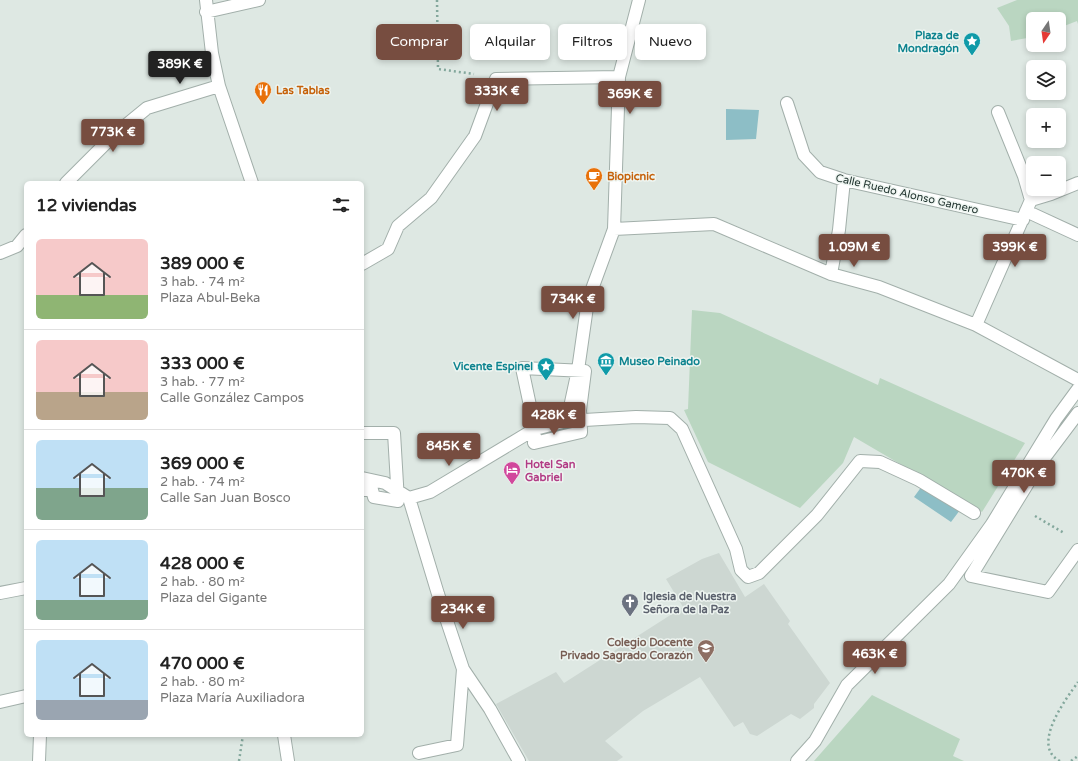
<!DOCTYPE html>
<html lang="es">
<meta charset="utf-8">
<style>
:root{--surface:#fff;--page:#f6f6f6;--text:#222;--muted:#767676;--line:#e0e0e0;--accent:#774d40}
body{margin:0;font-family:"Varela Round",sans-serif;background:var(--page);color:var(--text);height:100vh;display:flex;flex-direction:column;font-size:15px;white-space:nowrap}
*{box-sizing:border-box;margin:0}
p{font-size:13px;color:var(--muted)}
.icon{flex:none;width:22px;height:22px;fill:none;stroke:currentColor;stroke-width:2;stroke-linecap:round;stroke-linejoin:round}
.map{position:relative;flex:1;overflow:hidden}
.sheet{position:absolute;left:24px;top:181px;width:340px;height:556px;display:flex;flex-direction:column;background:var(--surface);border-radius:6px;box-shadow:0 2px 6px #0003}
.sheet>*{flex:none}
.banner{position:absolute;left:376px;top:24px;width:380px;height:36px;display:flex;gap:8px}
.needle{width:26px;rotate:193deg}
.fabs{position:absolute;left:1026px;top:12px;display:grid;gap:8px}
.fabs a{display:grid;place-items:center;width:40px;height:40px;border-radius:6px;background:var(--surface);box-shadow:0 2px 6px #0003;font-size:20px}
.price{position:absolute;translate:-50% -34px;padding:0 9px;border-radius:4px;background:var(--accent);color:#fff;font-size:13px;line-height:26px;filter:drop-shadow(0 1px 2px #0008)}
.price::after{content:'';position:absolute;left:50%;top:24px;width:12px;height:9px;margin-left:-6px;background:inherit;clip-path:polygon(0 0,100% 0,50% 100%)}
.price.on{background:#222;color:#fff}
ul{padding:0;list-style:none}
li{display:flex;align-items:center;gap:12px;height:100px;padding:0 12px}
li+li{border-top:1px solid var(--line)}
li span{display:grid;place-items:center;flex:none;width:112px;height:80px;border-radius:6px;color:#555}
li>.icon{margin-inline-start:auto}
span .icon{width:48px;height:48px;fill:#fffc;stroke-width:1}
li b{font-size:17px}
h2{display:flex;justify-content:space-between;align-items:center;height:48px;padding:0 12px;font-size:17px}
.chip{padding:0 14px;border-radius:6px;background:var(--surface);box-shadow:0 2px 6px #0003;font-size:14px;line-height:36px}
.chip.on{background:var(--accent);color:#fff}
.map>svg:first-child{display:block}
</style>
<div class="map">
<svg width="1078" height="761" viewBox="0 0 1078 761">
<rect width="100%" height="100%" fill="#dee8e3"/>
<path fill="#cdd7d2" d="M719 553 745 597 764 584 790 621 788 624 830 683 814 704V708L800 719 791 714 757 736 750 734 743 722 734 727 700 677 643 711 605 741 623 757 617 761H529L496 704 556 672 564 683 683 607 666 579 702 559Z"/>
<path fill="#bad6c1" d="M1017 0H1078V24L1077 21 1059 28V19H1033V37L1011 41 1009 26 997 8Z
M692 310 720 313 878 385 880 378 1025 443 982 512 854 437 843 463 800 508 708 462 684 410 688 409Z
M872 695 960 739 953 756 964 761H814Z"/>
<path fill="#8dbec6" d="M726 109 759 110 756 139 726 140Z
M922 486 960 510 951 522 914 497Z"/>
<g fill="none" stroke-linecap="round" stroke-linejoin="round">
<g stroke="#a2afaa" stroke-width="14">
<path id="minor" d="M206 0 212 53 219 86 252 183
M206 12 259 0
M787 103 804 155 820 172 844 180 1023 220
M998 112 1024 176 1031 200
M66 183 114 135 147 108 219 86
M1031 200 1051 194 1078 183
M1026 211 1078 235
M614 229 714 224 831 274 879 287 976 325 1078 380
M0 253 17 246 26 235
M362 264 388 249 398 226 431 198 475 136 496 79 619 77
M831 274 839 230 844 180
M976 325 1031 200
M522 368 585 371 580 410 581 432 534 443 535 429Z
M1078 413 1039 465 971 576 1048 592 1078 550
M567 421 578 370 588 300 614 229 619 77 639 0
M362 433H394L398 501 374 497 372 490H362
M362 478 385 483 409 498 430 492 535 429 567 421 636 417 670 418 682 429 736 549 741 570 748 577 759 573 817 515 860 461 880 462 919 480 974 513
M409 498 438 594 463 669 490 709 519 761
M0 593 26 588
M0 702 26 696
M284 735 288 761
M419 753 457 745 463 669
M39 761 40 735
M797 761 815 741 847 685 949 584 992 524 1056 419 1078 389"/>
</g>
<path stroke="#83a79c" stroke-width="2.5" stroke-dasharray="2 3" stroke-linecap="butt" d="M437 0 438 69 474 74
M1035 516 1064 533
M239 761 243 735
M1060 761C1030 746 1066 699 1078 682
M1071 761 1078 756"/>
<use href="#minor" stroke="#fff" stroke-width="12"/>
</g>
<defs>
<g id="sight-pin" transform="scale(0.9)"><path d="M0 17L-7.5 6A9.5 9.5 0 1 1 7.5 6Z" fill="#0f9aa8" stroke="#eef5f1"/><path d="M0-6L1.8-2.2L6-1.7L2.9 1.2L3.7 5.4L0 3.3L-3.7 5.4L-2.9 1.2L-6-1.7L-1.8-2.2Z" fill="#fff"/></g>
<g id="restaurant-pin" transform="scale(0.9)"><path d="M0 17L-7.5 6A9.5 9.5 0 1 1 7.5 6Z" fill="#e8710a" stroke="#eef5f1"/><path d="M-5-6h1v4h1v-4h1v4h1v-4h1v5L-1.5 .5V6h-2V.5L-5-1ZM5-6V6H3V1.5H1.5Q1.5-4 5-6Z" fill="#fff"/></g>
<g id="cafe-pin" transform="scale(0.9)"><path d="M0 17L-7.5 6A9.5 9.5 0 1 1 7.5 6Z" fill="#e8710a" stroke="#eef5f1"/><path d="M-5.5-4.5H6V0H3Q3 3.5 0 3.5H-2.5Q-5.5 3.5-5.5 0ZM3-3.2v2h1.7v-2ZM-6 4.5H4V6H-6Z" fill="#fff"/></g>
<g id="museum-pin" transform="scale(0.9)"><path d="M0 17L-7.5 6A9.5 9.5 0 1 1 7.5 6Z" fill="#0f9aa8" stroke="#eef5f1"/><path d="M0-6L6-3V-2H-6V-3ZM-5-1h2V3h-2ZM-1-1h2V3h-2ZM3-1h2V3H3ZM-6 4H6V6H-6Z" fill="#fff"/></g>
<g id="hotel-pin" transform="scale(0.9)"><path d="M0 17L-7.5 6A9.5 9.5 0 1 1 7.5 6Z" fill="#d1479c" stroke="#eef5f1"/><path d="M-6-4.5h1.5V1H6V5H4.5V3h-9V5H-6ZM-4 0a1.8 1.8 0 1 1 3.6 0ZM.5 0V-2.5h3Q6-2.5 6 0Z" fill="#fff"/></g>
<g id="church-pin" transform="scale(0.9)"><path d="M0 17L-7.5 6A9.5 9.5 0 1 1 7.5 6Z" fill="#6b7280" stroke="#eef5f1"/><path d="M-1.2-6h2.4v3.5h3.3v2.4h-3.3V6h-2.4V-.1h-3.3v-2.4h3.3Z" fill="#fff"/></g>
<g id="school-pin" transform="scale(0.9)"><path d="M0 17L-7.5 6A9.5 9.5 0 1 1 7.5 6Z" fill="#8d6e63" stroke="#eef5f1"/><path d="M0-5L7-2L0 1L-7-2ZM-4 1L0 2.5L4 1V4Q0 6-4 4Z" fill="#fff"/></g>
</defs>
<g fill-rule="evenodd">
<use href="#sight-pin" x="972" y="41"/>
<use href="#restaurant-pin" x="263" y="90"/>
<use href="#cafe-pin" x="594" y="176"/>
<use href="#museum-pin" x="606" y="361"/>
<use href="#sight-pin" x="546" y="366"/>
<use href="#hotel-pin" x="512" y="470"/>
<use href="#church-pin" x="630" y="602"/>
<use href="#school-pin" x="706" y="648"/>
</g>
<g text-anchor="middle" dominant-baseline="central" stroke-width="3" stroke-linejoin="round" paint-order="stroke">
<g font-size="11" font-weight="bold" fill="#0d838f" stroke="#eef5f1" text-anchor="end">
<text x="959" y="35">Plaza de<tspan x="959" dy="13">Mondragón</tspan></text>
<text x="619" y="361" text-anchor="start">Museo Peinado</text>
<text x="533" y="366">Vicente Espinel</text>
</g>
<g font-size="11" font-weight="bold" fill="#c56008" stroke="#eef5f1" text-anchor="start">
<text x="276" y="90">Las Tablas</text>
<text x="607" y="176">Biopicnic</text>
</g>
<g font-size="11" fill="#223530" stroke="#eef5f1">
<text transform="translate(907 194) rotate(13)">Calle Ruedo Alonso Gamero</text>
</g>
<g font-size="11" font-weight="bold" fill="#b23c85" stroke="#eef5f1" text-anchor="start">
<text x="525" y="464">Hotel San<tspan x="525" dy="13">Gabriel</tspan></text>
</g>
<g font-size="11" font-weight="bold" fill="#5b616d" stroke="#eef5f1" text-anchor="start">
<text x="643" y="596">Iglesia de Nuestra<tspan x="643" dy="13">Señora de la Paz</tspan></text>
</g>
<g font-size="11" font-weight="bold" fill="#785e54" stroke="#eef5f1" text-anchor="end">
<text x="693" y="642">Colegio Docente<tspan x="693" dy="13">Privado Sagrado Corazón</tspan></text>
</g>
</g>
</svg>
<div class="fabs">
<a><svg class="needle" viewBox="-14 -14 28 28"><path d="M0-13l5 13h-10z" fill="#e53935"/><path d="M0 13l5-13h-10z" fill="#767676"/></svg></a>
<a><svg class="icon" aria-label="layers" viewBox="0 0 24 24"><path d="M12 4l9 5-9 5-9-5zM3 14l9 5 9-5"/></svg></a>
<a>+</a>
<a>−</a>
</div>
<b class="price on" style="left:180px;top:85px">389K €</b>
<b class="price" style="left:497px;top:112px">333K €</b>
<b class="price" style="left:630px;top:115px">369K €</b>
<b class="price" style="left:113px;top:153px">773K €</b>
<b class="price" style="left:854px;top:268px">1.09M €</b>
<b class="price" style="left:1015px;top:268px">399K €</b>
<b class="price" style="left:573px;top:320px">734K €</b>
<b class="price" style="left:554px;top:436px">428K €</b>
<b class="price" style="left:449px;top:467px">845K €</b>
<b class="price" style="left:1024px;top:494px">470K €</b>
<b class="price" style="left:463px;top:630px">234K €</b>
<b class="price" style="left:875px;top:675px">463K €</b>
<div class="banner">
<a class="chip on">Comprar</a>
<a class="chip">Alquilar</a>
<a class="chip">Filtros</a>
<a class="chip">Nuevo</a>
</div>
<section class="sheet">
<h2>12 viviendas<svg class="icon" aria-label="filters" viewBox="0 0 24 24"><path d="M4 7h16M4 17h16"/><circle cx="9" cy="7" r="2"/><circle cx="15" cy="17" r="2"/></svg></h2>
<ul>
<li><span style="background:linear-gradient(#f6c9c9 70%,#8fb573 0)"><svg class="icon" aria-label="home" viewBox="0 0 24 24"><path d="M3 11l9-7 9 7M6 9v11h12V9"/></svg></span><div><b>389 000 €</b><p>3 hab. · 74 m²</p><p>Plaza Abul-Beka</p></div></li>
<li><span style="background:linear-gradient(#f6c9c9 65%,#b9a48a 0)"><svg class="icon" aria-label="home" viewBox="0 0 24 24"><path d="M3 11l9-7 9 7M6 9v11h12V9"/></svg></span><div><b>333 000 €</b><p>3 hab. · 77 m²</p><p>Calle González Campos</p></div></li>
<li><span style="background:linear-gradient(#bfe0f5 60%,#7fa58c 0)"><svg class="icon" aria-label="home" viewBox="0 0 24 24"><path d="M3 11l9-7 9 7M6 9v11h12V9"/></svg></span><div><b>369 000 €</b><p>2 hab. · 74 m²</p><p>Calle San Juan Bosco</p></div></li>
<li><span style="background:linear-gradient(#bfe0f5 75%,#7fa58c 0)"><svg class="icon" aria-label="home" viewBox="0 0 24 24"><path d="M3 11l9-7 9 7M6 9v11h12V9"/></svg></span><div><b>428 000 €</b><p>2 hab. · 80 m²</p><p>Plaza del Gigante</p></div></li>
<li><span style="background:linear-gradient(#bfe0f5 75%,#9aa5b1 0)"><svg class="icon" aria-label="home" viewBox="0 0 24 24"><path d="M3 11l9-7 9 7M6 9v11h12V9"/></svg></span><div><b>470 000 €</b><p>2 hab. · 80 m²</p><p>Plaza María Auxiliadora</p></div></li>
</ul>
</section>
</div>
